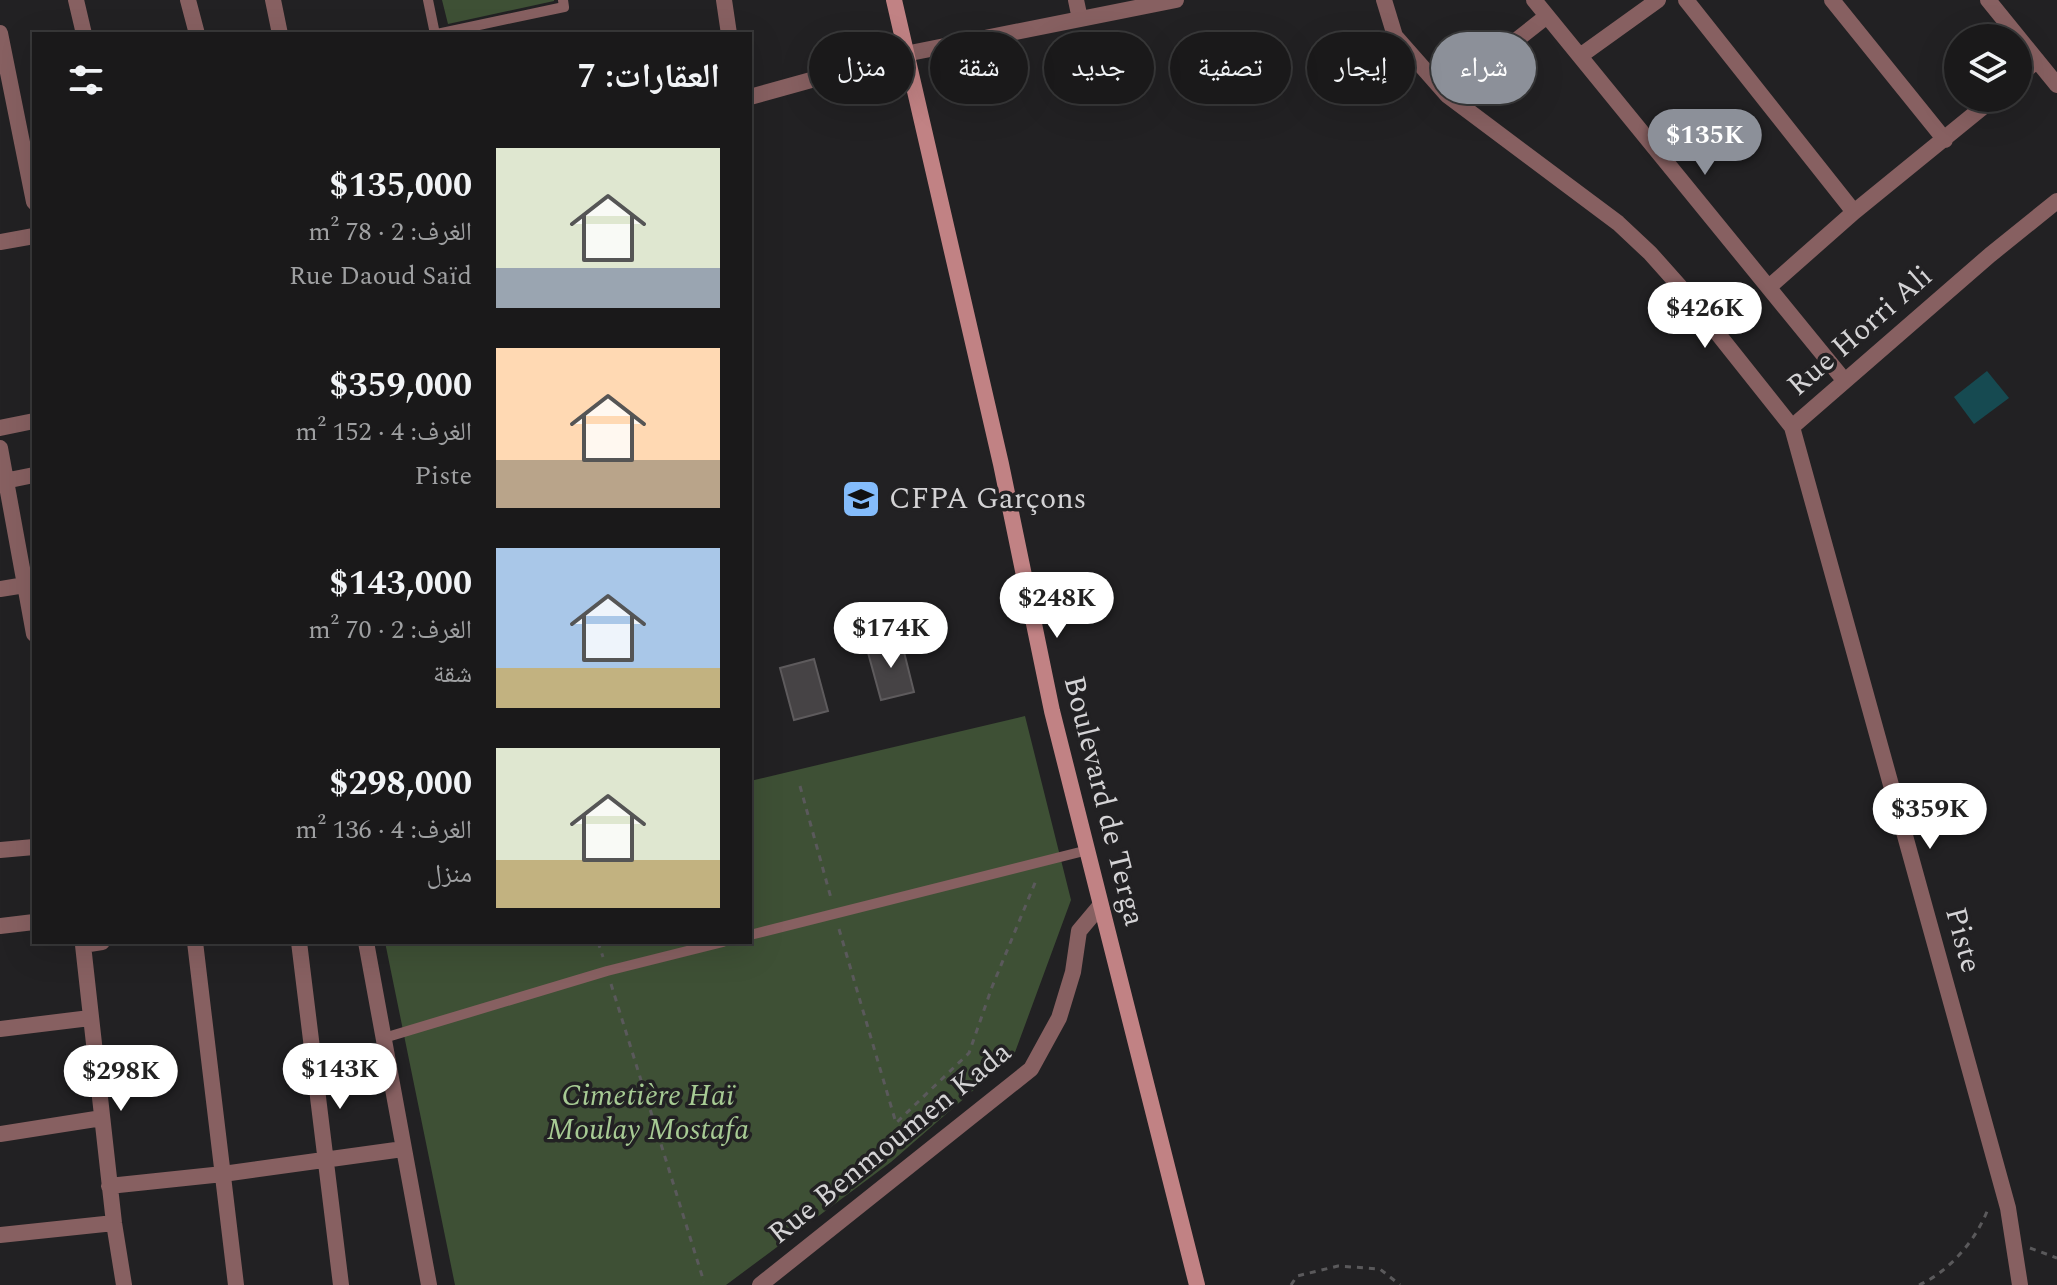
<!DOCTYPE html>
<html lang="ar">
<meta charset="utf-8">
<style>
:root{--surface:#1a191a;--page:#272627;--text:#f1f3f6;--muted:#9fa0a2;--line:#383839;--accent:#8c9099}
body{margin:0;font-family:Spectral,"Noto Naskh Arabic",serif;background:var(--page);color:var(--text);direction:rtl;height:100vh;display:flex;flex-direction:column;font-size:30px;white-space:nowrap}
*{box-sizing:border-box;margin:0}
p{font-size:26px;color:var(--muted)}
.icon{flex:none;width:44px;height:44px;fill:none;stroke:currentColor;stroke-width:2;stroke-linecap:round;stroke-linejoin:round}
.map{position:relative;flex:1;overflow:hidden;direction:ltr}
.details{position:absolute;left:32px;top:32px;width:720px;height:912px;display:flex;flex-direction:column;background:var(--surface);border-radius:0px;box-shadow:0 8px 32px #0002,0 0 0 2px var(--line);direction:rtl}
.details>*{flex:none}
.guide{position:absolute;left:776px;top:32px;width:760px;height:72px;direction:rtl;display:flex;gap:16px}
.tools{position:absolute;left:1944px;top:24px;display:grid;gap:16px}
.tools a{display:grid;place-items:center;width:88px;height:88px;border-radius:50%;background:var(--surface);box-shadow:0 8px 32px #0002,0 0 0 2px var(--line);font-size:40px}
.price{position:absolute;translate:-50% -68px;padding:0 18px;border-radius:28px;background:#fff;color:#222;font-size:26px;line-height:52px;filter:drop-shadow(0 2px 4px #0008)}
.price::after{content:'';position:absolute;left:50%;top:48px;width:24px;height:18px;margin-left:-12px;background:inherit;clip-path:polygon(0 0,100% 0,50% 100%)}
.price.active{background:var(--accent);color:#fff}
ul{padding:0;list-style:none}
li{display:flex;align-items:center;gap:24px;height:200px;padding:0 32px}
li span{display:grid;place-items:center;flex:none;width:224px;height:160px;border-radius:0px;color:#555}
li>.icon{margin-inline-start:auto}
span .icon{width:96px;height:96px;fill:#fffc;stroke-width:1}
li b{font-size:34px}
h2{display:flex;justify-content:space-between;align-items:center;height:96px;padding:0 32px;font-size:34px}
.tag{padding:0 28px;border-radius:36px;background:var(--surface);box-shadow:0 8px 32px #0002,0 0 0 2px var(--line);font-size:28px;line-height:72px}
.tag.active{background:var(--accent);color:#fff}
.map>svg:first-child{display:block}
</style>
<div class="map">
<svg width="2057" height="1285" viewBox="0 0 2057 1285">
<rect width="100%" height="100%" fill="#222123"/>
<path fill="#3e5035" d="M442 0H554V1L448 24Z
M1025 716 1071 900 1014 1055 891 1162 726 1285H455L385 942H750V781Z"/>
<path fill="#164a51" d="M1987 371 2009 398 1974 424 1954 397Z"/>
<path fill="#464345" stroke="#5e5b5d" stroke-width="2" d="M901 640 914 692 881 700 867 649Z
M814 659 828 711 794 720 780 668Z"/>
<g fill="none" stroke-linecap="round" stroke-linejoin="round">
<path stroke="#5a595b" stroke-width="3" stroke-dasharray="6 6" stroke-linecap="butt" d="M800 786 831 898
M839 929 896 1123 969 1053 992 987 1037 878
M598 942 603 957
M611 984 704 1282
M2030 1248 2057 1258
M1291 1285 1297 1276 1338 1266 1380 1269 1400 1285
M1919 1285C1950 1271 1976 1240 1988 1209"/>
<path stroke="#876061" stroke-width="10" d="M428 0 435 34
M437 34 564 7 563 0
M750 935 1088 850
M384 1038 607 971 723 942"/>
<path stroke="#876061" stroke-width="16" d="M76 0 84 34
M188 0 197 34
M273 0 280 34
M724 0 729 34
M1076 0 1080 19
M1384 0 1395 36 1447 95 1618 223 1650 253 1683 290 1792 427 1990 255 2057 201
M1534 0 1844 380
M1686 0 1854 212
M1832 0 1945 140
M1988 0 2057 85
M0 33 34 202
M1580 56 1658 0
M2018 77 2037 60
M1447 95 1547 16
M750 97 905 54 1176 0
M0 242 34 236
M1769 287 1854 212 1994 98
M1792 427 2008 1208 2020 1285
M0 428 34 421
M0 448 34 634
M0 482 34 475
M0 589 25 585
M0 850 34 847
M0 926 34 922
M83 942V945L102 942
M195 942 236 1285
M299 942 341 1285
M366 942 429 1285
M83 945 114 1223 124 1285
M0 1029 90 1018
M0 1134 102 1118
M109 1186 223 1174 403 1149
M0 1235 114 1223
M760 1285 1031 1069 1059 1018 1073 972 1079 931 1100 906"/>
<path stroke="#c18284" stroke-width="16" d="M894 0 1001 464 1052 711 1197 1285"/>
</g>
<defs>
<g id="university-square" transform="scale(2)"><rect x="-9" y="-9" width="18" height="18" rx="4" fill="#84bcfb" stroke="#222123"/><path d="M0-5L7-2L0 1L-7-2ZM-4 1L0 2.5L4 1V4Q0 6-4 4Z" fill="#111"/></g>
</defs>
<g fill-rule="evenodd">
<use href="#university-square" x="861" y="499"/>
</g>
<g text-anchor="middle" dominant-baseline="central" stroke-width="7" stroke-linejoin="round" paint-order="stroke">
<g font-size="30" fill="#d4d3d5" stroke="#222123">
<text transform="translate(1860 331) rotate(-41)">Rue Horri Ali</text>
<text transform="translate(1104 801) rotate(76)">Boulevard de Terga</text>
<text transform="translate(1963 940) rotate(75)">Piste</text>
<text transform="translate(890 1143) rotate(-39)">Rue Benmoumen Kada</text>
</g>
<g font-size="30" fill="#d4d3d5" stroke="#222123" text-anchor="start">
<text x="889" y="499">CFPA Garçons</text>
</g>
<g font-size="30" font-style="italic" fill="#a7cb94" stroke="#222123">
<text x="648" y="1096">Cimetière Haï<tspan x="648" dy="34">Moulay Mostafa</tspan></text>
</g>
</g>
</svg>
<div class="tools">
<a><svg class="icon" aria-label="layers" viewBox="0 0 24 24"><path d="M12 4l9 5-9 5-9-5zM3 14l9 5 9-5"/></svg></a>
</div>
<b class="price active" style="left:1705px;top:177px">$135K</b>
<b class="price" style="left:1705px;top:350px">$426K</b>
<b class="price" style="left:1057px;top:640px">$248K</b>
<b class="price" style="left:891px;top:670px">$174K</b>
<b class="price" style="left:1930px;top:851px">$359K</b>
<b class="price" style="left:340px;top:1111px">$143K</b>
<b class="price" style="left:121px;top:1113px">$298K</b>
<div class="guide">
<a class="tag active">شراء</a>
<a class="tag">إيجار</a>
<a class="tag">تصفية</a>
<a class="tag">جديد</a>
<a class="tag">شقة</a>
<a class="tag">منزل</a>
</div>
<section class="details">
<h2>العقارات: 7<svg class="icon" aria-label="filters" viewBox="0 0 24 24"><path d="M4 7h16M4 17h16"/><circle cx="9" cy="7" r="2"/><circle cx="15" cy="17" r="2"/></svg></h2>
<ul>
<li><span style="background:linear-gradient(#dfe7d0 75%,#9aa5b1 0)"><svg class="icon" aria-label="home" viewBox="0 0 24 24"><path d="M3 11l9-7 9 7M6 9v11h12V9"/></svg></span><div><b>$135,000</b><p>الغرف: 2 · 78 m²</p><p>Rue Daoud Saïd</p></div></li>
<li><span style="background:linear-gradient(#ffd9b3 70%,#b9a48a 0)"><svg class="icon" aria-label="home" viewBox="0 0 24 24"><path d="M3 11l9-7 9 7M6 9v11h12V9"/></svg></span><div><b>$359,000</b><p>الغرف: 4 · 152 m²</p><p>Piste</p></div></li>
<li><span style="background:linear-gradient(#a9c7e8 75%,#c2b280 0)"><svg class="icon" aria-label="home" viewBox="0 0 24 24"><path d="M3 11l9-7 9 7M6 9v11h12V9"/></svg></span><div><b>$143,000</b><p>الغرف: 2 · 70 m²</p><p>شقة</p></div></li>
<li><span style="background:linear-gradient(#dfe7d0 70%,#c2b280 0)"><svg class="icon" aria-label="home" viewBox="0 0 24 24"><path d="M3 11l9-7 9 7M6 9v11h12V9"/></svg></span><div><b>$298,000</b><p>الغرف: 4 · 136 m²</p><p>منزل</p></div></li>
</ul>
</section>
</div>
